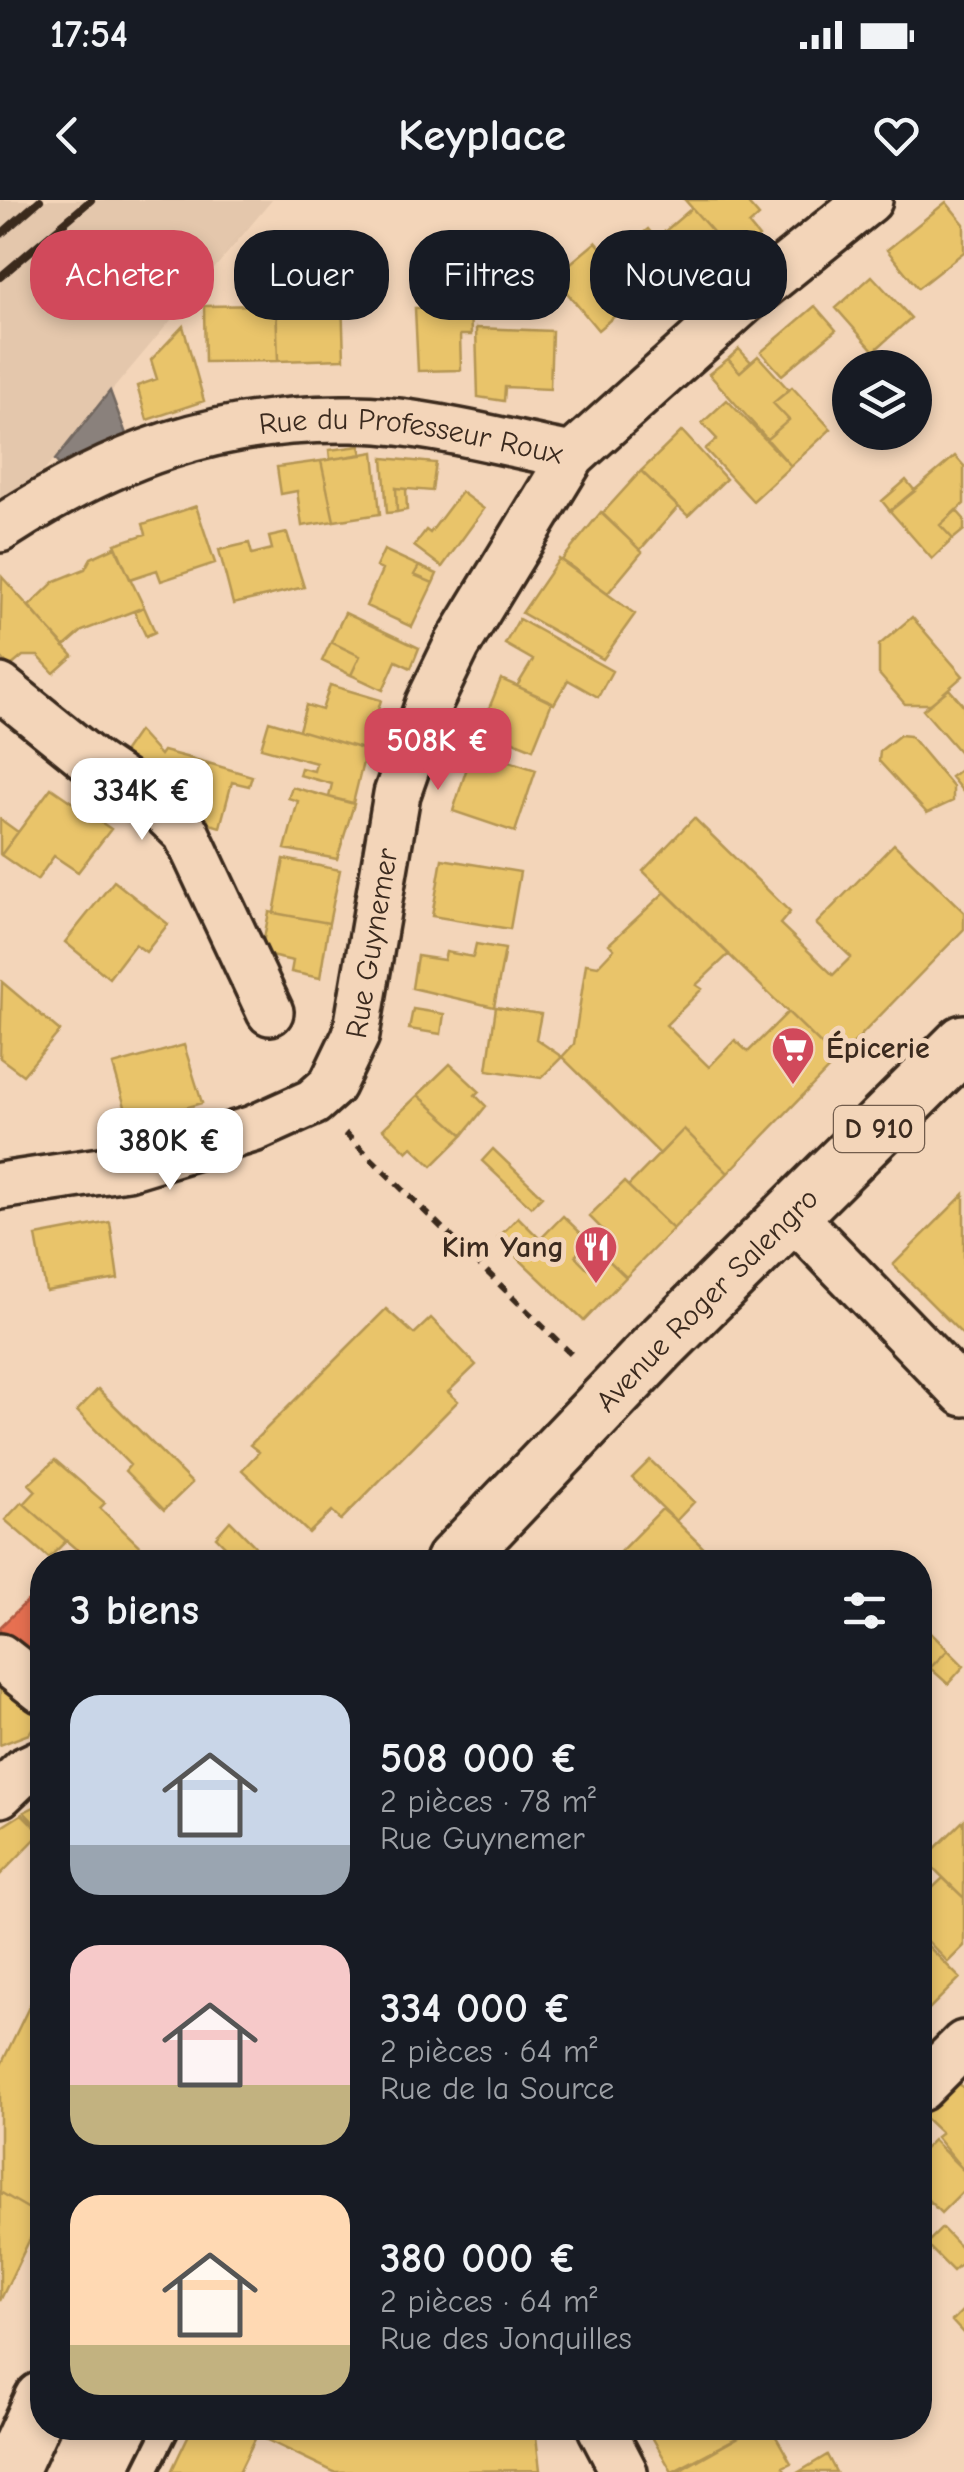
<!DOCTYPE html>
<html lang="fr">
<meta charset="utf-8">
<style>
:root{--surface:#171b24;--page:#20242c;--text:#f1f3f6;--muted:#9ea1a6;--accent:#d1495b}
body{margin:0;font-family:"Comic Neue",sans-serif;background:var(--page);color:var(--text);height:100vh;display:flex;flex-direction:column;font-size:38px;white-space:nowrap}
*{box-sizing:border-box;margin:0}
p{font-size:32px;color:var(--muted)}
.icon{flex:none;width:55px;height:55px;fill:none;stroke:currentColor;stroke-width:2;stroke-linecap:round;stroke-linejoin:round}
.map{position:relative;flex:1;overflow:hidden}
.drawer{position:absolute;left:30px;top:1350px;width:902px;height:890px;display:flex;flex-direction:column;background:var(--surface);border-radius:40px;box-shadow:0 5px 15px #0003}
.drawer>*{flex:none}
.guide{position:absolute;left:30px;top:30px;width:905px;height:90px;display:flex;gap:20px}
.buttons{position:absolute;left:832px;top:150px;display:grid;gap:20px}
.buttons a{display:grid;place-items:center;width:100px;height:100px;border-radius:50%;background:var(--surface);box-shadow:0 5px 15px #0003;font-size:50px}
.price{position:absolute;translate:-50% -85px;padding:0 22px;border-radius:20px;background:#fff;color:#222;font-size:32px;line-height:65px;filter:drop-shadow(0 2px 5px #0008)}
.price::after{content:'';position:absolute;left:50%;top:60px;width:30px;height:22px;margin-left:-15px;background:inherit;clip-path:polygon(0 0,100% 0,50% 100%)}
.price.active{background:var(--accent);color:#fff}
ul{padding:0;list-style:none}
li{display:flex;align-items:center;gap:30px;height:250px;padding:0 40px}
li span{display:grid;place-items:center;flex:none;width:280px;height:200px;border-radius:30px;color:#555}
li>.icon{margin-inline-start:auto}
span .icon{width:120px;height:120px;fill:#fffc;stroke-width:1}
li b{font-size:42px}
h2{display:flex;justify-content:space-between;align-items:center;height:120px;padding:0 40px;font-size:42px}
.chip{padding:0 35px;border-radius:40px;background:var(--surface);box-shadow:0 5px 15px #0003;font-size:35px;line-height:90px}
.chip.active{background:var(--accent);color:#fff}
.status{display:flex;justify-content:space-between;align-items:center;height:70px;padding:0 50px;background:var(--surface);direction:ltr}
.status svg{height:28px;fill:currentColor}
header{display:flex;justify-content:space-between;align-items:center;height:130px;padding:0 40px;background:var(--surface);font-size:45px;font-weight:700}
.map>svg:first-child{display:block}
</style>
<div class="status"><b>17:54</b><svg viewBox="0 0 49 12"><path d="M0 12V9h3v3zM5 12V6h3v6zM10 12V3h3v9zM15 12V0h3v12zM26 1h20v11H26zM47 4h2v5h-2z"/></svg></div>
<header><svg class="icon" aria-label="back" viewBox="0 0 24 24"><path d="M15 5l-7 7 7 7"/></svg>Keyplace<svg class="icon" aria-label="heart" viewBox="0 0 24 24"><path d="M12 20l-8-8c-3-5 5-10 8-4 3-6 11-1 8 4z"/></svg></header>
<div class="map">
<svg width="964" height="2272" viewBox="0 0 964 2272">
<rect width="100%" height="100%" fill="#f3d5b9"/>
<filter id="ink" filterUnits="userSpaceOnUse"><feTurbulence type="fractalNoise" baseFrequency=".01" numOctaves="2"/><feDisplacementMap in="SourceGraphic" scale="20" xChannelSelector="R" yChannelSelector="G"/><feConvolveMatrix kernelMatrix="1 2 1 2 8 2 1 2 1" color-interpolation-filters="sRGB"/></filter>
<g filter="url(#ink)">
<path fill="#e4c7ac" d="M0 0H272L40 276 0 303Z"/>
<path fill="#e9c46a" stroke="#b59653" stroke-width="2.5" d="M685 0H745L759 16 749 25 759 37 735 57Z
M946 2 964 24V52L918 88 887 50Z
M692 8 735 57 699 88 689 76 671 92 629 45 648 29 656 39Z
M596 42 641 94 598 130 554 77Z
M341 75 342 98H298V76Z
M872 76 911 118 874 151 836 108Z
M276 98H342L344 159 278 161Z
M276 105 278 161 205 162 204 106Z
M815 106 836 130 782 175 761 152Z
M470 107 471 135H460L461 170 418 171 415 108Z
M183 126 204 201 147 220 137 186 157 179 151 160Z
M476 128 552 131 550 189 505 187 504 201 478 197Z
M739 149 751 162 740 172 728 159Z
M758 156 789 190 773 203 789 220 767 239 709 174 728 159 740 172Z
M792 187 831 229 791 266 767 239 789 220 773 203Z
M727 200 791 266 753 301 705 249 717 239 702 223Z
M682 231 726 279 688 316 641 271Z
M360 246 362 255 330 259 329 250Z
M374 252 380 314 334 321 321 261Z
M955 256 964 266V304L940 325 953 339 932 359 890 311Z
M383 258 436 263 432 291 396 288 397 312 387 313Z
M321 261 334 321 302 326 297 291 281 294 277 267Z
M641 271 678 307 640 350 602 314Z
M906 280 915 291 890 311 882 301Z
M396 288 406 289 407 310 397 312Z
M461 292 484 309 442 367 414 346 426 330 430 333Z
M196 306 215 363 161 381 157 370 130 379 115 344 146 334 143 324Z
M956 310 964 319V330L953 339 940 325Z
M601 312 642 352 608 393 562 360Z
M287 333 304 387 233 404 219 350 249 343 252 354 272 349 269 337Z
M115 347 144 407 82 431 64 447 29 406 55 381 85 369 91 358Z
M384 350 419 366 414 375 433 383 412 427 366 406 382 370 376 367Z
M559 359 635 414 603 459 522 413Z
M419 366 437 374 433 383 414 375Z
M2 377 73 456 54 473 38 456H23L10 467 0 456Z
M144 407 155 432 146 436 134 411Z
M345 413 419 448 411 468 396 461 383 490 351 475 360 456 331 442Z
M912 417 963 476 931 504H905L879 474V445Z
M519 419 612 471 598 497 568 480 554 504 517 486 533 460 505 444Z
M331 442 360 456 351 475 322 461Z
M501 479 552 502 533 549 481 528Z
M330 485 381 500 366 550 299 530 306 505 322 510Z
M949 489 964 506V557L923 510Z
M269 521 366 550 353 603 329 597 332 584 299 575 301 568 314 571 316 563 261 548Z
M138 531 160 555 163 551 208 563 193 619 175 612 184 588 113 567Z
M900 535 910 536 953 587V601L927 613 879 561 880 551Z
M473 549 536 570 515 632 453 611Z
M208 563 252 576 249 586 232 582 220 627 193 619Z
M964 567V593L951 577Z
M292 587 354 604 337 659 285 649 298 601 288 598Z
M51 588 111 629 78 672 54 656 37 680 1 655Z
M694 618 790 712 780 724 833 775 851 757 816 724 894 644 964 712V729L837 860 643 671Z
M0 619 18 632 1 655 0 654Z
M284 659 340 670 329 723 274 713Z
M442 659 520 672 510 729 432 716Z
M114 681 168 724 146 752 135 744 109 778 65 742Z
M665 692 729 754 696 785 702 789 666 825 709 867 735 840 748 852 788 812 837 860 728 973 684 929 660 954 562 857 574 844 586 764 598 766 614 749 609 744Z
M269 712 329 723 320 778 291 772 293 761 261 754Z
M476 744 505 749 494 807 412 788 417 756 444 760 446 752 473 757Z
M2 782 60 831 23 875 0 858Z
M496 807 541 814 536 839 562 857 541 878 487 870Z
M413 809 444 814 441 834 409 829Z
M184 845 202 903 130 924 113 865Z
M450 864 479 891 475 895 486 906 463 935 418 895Z
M418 895 463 935 432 966 412 947 407 952 383 929Z
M684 929 728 973 673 1029 628 986Z
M493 949 542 996 531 1007 482 961Z
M624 982 673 1029 626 1077 598 1050 610 1037 589 1016Z
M964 994V1136L893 1065Z
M563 1016 589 1041 575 1056 589 1070 603 1055 626 1077 584 1121 520 1060Z
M518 1017 541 1040 520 1060 498 1038Z
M110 1022 118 1079 46 1091 36 1036Z
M386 1109 414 1134 431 1118 476 1165 448 1192 458 1201 341 1320 332 1311 309 1333 242 1270 259 1252 250 1245Z
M98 1189 192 1283 164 1310 125 1271 130 1265 77 1211Z
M55 1260 105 1303 100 1308 156 1362H91L24 1304 36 1291 29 1284Z
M650 1260 694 1302 676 1321 632 1278Z
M22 1302 66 1341 49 1358 5 1320Z
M662 1309 676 1321 718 1362H610Z
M230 1321 254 1345 265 1362H222L231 1352 216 1337Z
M920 1422 948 1450 920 1478Z
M948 1450 964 1466 948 1484 930 1468Z
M0 1471 42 1511 29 1534 0 1545Z
M42 1603V1631L24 1612Z
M22 1614 41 1633 0 1675V1628Z
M964 1620V1698L924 1659Z
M943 1678 964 1698V1746L948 1762 920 1733V1700Z
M928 1746 960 1778 928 1810 920 1802V1754Z
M42 1780V2013L41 2016 0 1992V1867Z
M957 1882 964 1888V1971L936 1937 941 1933 923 1916Z
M933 1940 964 1971V1990L941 2013 920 1992V1953Z
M0 1992 41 2016 0 2101Z
M942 2028 964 2051V2061L953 2071 926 2044Z
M964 2109V2134L952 2121Z
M192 2228H535L540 2270 334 2272 257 2235 239 2272H171Z
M647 2228H732L738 2237 672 2272Z
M755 2228H771L791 2263 783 2267 786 2272H677Z
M827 2255 836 2272H799Z"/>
<path fill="#e76f51" stroke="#b35a42" stroke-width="2.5" d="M77 1350 91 1362H65Z
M42 1387V1469L0 1437V1427Z"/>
<path fill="#8a817c" stroke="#726760" stroke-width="2.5" d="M110 191 129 242 64 271 55 260Z"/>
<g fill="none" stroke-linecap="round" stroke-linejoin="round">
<g stroke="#3b2a1e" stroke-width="30">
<path id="service" d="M145 2272 167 2228"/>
</g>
<g stroke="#3b2a1e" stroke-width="52">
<g id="minor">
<path id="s1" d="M0 329C113 255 216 217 352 219 420 219 505 243 572 256"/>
<path d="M0 487 94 563 158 606 186 633 270 812"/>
<path id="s2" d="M0 986 127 967 253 929 313 902 332 885 356 835 397 594 429 503 457 445 572 256 744 101 869 0"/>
<path d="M793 1016 964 1193"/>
<path d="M0 1457 42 1490"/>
<path d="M0 1594 25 1570 42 1562"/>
<path d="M920 1888 964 1844"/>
<path d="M601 2228 624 2272"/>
</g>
</g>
<g stroke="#3b2a1e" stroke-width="62">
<g id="primary">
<path id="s3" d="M453 1362 658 1147 964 843"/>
<path d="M9 2272 42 2200"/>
</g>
</g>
<path stroke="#3b2a1e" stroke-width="6" stroke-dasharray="10 8" stroke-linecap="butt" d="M345 933 575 1158"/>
<use href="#service" stroke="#f3d5b9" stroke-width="22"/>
<use href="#minor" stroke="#f3d5b9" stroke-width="45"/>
<use href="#primary" stroke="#f3d5b9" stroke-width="55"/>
<path stroke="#3b2a1e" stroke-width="8" d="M0 35 40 0
M0 77 91 0"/>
</g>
</g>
<defs>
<g id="supermarket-pin" transform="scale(2.25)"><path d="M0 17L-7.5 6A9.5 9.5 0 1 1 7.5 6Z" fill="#d1495b" stroke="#f3d5b9"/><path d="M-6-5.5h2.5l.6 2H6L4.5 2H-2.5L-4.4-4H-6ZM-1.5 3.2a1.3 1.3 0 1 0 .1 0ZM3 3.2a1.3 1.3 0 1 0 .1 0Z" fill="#fff"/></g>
<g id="restaurant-pin" transform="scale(2.25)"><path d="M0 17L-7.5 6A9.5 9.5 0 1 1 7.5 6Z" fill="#d1495b" stroke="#f3d5b9"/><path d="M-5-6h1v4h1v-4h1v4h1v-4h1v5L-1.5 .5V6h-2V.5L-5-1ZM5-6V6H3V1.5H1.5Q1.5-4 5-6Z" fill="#fff"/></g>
</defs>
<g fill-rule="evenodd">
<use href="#supermarket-pin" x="793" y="848"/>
<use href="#restaurant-pin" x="596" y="1047"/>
</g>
<g text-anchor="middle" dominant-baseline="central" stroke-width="10" stroke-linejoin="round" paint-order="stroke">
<rect fill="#f3d5b9" stroke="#725d4c" stroke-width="2.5" x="834" y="906" width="90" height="46" rx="8"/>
<g font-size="28" font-weight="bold" fill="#3b2a1e">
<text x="879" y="929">D 910</text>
</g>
<g font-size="30" fill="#3b2a1e" stroke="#f3d5b9">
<text stroke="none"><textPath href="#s1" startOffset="435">Rue du Professeur Roux</textPath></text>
<text stroke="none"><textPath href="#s2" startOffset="500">Rue Guynemer</textPath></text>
<text stroke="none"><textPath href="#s3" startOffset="365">Avenue Roger Salengro</textPath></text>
</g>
<g font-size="30" font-weight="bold" fill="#3b2a1e" stroke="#f3d5b9" text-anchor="start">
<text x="826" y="848">Épicerie</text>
<text x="564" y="1047" text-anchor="end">Kim Yang</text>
</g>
</g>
</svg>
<div class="buttons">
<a><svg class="icon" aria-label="layers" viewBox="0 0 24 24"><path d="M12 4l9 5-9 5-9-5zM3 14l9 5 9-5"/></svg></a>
</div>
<b class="price active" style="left:438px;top:593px">508K €</b>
<b class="price" style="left:142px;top:643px">334K €</b>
<b class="price" style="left:170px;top:993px">380K €</b>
<div class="guide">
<a class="chip active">Acheter</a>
<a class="chip">Louer</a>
<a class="chip">Filtres</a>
<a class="chip">Nouveau</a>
</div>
<section class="drawer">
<h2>3 biens<svg class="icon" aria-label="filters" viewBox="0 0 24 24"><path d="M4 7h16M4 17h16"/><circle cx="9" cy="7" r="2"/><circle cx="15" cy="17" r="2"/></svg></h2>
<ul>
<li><span style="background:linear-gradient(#c9d6e8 75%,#9aa5b1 0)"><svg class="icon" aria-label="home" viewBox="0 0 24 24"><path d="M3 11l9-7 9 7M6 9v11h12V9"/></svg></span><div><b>508 000 €</b><p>2 pièces · 78 m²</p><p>Rue Guynemer</p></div></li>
<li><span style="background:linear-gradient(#f6c9c9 70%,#c2b280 0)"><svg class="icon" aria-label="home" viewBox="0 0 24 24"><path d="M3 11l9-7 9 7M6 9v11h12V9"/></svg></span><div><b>334 000 €</b><p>2 pièces · 64 m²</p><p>Rue de la Source</p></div></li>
<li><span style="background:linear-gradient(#ffd9b3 75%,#c2b280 0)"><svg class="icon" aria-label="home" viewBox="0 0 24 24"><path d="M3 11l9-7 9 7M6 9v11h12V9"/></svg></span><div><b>380 000 €</b><p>2 pièces · 64 m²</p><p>Rue des Jonquilles</p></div></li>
</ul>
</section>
</div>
